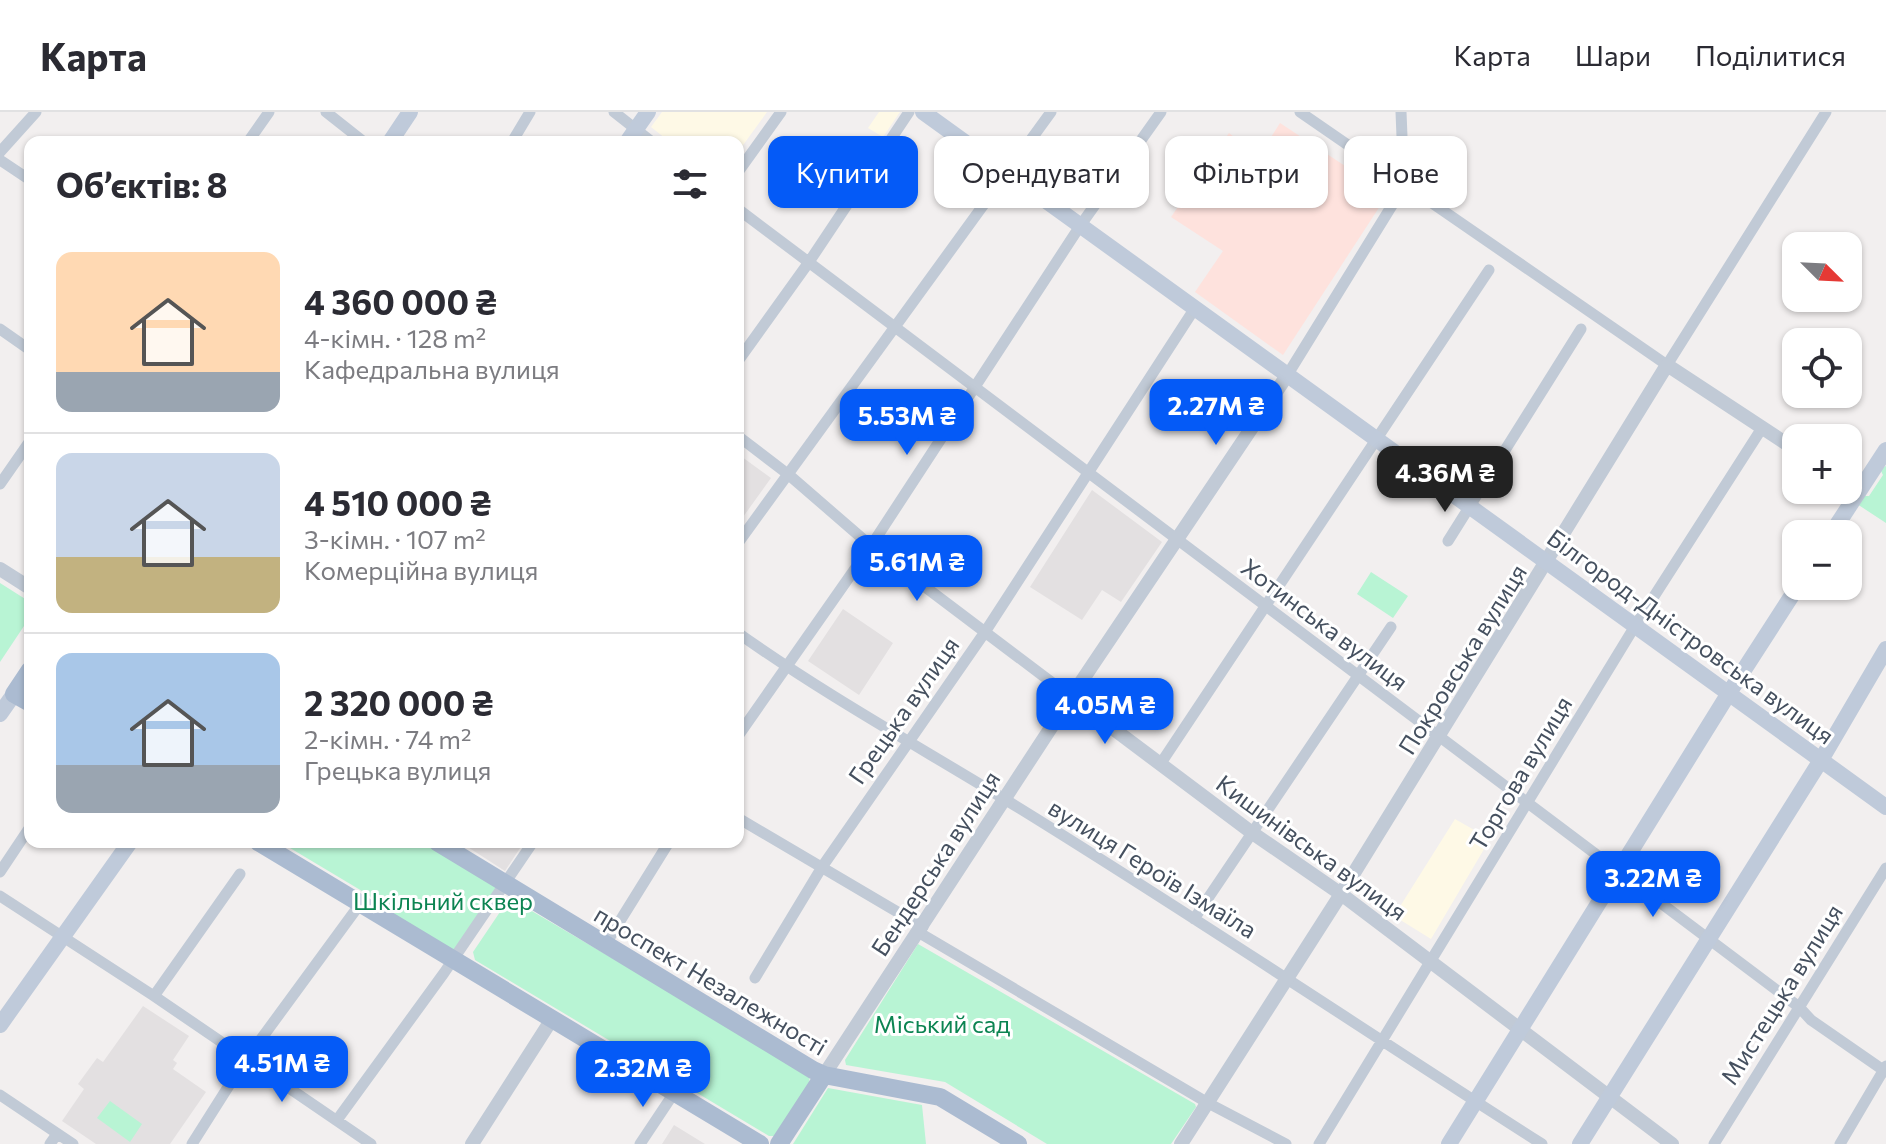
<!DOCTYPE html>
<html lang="uk">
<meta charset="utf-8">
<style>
:root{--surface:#fff;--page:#f2f2f3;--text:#2b2b33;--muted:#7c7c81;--line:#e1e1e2;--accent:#045af7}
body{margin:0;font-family:Commissioner,sans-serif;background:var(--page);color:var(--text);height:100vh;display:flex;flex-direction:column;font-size:30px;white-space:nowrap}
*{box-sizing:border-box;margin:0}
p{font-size:26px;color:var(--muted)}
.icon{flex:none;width:44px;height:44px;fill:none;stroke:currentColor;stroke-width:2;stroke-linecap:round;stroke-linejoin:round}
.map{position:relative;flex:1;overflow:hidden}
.panel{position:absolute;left:24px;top:24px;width:720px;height:712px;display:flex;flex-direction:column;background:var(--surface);border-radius:16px;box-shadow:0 2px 6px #0004}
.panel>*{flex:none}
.top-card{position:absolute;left:768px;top:24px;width:760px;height:72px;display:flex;gap:16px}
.needle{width:52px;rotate:114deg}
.fabs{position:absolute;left:1782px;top:120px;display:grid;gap:16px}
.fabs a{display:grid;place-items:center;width:80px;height:80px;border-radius:16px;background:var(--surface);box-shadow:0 2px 6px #0004;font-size:40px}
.price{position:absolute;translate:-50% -68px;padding:0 18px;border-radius:16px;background:var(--accent);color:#fff;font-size:26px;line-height:52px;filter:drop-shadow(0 2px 4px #0008)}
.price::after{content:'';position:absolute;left:50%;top:48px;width:24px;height:18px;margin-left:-12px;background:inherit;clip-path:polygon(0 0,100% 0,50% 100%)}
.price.current{background:#222;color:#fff}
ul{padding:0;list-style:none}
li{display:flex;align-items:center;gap:24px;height:200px;padding:0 32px}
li+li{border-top:2px solid var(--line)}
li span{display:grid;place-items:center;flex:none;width:224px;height:160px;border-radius:16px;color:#555}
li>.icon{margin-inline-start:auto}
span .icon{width:96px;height:96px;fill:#fffc;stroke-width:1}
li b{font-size:34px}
h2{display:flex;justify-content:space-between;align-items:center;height:96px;padding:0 32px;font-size:34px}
.chip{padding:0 28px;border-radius:16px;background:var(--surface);box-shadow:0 2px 6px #0004;font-size:28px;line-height:72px}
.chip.current{background:var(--accent);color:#fff}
header{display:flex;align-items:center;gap:48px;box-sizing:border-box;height:112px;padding:0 40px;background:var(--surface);border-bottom:2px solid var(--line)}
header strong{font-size:38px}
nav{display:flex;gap:44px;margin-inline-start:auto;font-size:28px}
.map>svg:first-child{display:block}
</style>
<header>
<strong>Карта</strong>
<nav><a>Карта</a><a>Шари</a><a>Поділитися</a></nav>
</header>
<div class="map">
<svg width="1886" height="1032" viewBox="0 0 1886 1032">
<rect width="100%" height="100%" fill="#f2efef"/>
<path fill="#fef9e6" d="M662 0H767L738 40V30H670L651 15Z
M879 0H900L883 25 868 16Z
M1455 707 1490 727 1431 827 1394 804Z"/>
<path fill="#e3e0e1" d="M738 342 771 366 738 412Z
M1092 378 1162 430 1121 490 1102 478 1082 508 1030 475Z
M843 497 893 531 859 583 808 549Z
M460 730H524L505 759Z
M143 894 189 924 173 948 177 951 173 957 206 980 170 1032H96L62 1009 84 977 78 972 97 946 103 950Z
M674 1013 705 1032H662Z"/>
<path fill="#fee2dd" d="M1280 11 1383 79 1382 91 1283 243 1195 180 1223 139 1171 105 1229 21 1259 44Z"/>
<path fill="#b8f4d4" d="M1886 354V411L1857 392 1863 384H1869L1883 363 1880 357Z
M1371 460 1408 484 1393 506 1357 482Z
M0 471 30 490V505L0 550Z
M280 730H424L504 773 453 848 367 782Z
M513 788 810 962 809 971 775 1024H769L475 848 473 840 506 791Z
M918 832 1195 992 1196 995 1171 1032H1047L945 970 846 953 845 948Z
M828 976 922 993 926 1032H793Z
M110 989 142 1012 130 1030 97 1006Z"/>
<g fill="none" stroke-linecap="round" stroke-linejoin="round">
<path stroke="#c1cad6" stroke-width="11" d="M326 0 364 30
M614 0 652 30
M1300 0 1667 253 1826 0
M248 30 269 0
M512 30 530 0
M0 40 36 0
M0 48 30 68
M738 60 781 0
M738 97 1799 895 1811 908 1886 960
M0 217 30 238
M738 249 809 150 909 0
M1288 262 1404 74 1401 0
M738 324 789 363 871 434 1071 585
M0 372 30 329
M1448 429 1581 217
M738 431 1051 0
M738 521C824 582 916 633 1006 688 1187 799 1363 918 1542 1032
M738 624 871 434 1080 114 1161 0
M1161 651 1489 158
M738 706 923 815
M0 760 30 715
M0 784 154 884 371 1032
M1194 807 1391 515
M918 820 1208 991 1286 1032
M605 833 669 730
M755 866 822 755 985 520 1195 196
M154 884 240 762
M0 983 73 1032
M337 1008 444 861 533 730
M50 1032 57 1022
M192 1032 242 953 360 792
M640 1032 674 981
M1319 1032 1635 514 1762 316
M1714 1032 1886 756
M1840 1032 1886 954"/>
<path stroke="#c1cad6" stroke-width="14" d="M0 457 30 476
M1071 585 1251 720 1341 782 1672 1032
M824 963 1071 585 1288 262
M472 1032 552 907
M1181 1032 1341 782 1667 253 1796 338"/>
<path stroke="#bfcada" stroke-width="16" d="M923 0 1886 695
M390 30 410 0
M627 30 648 0
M1831 422 1886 338
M0 602 14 582
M0 913 130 730
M1449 1032 1729 581 1798 474
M1580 1032 1821 648 1886 537"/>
<path stroke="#abbbd1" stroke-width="18" d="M30 558 14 582 30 591
M258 730 760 1032
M437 730 813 958 824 963 940 985 1018 1032
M779 1032 824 963"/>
</g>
<g text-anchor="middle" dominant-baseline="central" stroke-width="6" stroke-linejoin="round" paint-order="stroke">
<g font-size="24" fill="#45505f" stroke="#fff">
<text transform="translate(1325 512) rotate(37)">Хотинська вулиця</text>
<text transform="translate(1691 524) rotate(36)">Білгород-Дністровська вулиця</text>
<text transform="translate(1462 547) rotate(-58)">Покровська вулиця</text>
<text transform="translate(903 598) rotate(-55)">Грецька вулиця</text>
<text transform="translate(1520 661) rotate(-59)">Торгова вулиця</text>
<text transform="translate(1312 735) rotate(36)">Кишинівська вулиця</text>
<text transform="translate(935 751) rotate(-57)">Бендерська вулиця</text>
<text transform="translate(1153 756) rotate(32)">вулиця Героїв Ізмаїла</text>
<text transform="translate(711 868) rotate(31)">проспект Незалежності</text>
<text transform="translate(1781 882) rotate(-58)">Мистецька вулиця</text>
</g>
<g font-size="24" fill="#0c8452" stroke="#fff">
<text x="443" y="788">Шкільний сквер</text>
<text x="942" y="911">Міський сад</text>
</g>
</g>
</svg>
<div class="fabs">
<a><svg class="needle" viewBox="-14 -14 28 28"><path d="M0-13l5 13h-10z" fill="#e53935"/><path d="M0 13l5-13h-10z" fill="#7c7c81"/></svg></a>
<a><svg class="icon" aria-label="locate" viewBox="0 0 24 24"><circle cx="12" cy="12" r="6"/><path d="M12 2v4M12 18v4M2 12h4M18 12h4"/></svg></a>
<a>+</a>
<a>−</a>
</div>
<b class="price" style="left:1216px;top:335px">2.27M ₴</b>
<b class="price" style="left:907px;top:345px">5.53M ₴</b>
<b class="price current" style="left:1445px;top:402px">4.36M ₴</b>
<b class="price" style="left:917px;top:491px">5.61M ₴</b>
<b class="price" style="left:1105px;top:634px">4.05M ₴</b>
<b class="price" style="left:1653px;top:807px">3.22M ₴</b>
<b class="price" style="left:282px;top:992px">4.51M ₴</b>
<b class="price" style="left:643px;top:997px">2.32M ₴</b>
<div class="top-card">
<a class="chip current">Купити</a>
<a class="chip">Орендувати</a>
<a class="chip">Фільтри</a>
<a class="chip">Нове</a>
</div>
<section class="panel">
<h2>Об’єктів: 8<svg class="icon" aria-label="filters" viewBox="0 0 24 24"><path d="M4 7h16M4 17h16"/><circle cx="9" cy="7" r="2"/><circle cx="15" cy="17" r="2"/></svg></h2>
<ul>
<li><span style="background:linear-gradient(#ffd9b3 75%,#9aa5b1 0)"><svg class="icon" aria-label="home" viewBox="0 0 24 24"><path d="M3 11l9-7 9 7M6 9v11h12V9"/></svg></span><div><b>4 360 000 ₴</b><p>4-кімн. · 128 m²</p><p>Кафедральна вулиця</p></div></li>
<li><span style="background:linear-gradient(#c9d6e8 65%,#c2b280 0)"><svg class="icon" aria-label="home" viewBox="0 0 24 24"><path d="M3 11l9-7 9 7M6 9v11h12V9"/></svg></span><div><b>4 510 000 ₴</b><p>3-кімн. · 107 m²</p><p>Комерційна вулиця</p></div></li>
<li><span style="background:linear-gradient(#a9c7e8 70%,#9aa5b1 0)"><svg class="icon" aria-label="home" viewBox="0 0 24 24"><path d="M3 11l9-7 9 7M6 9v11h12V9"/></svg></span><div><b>2 320 000 ₴</b><p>2-кімн. · 74 m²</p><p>Грецька вулиця</p></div></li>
</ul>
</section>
</div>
